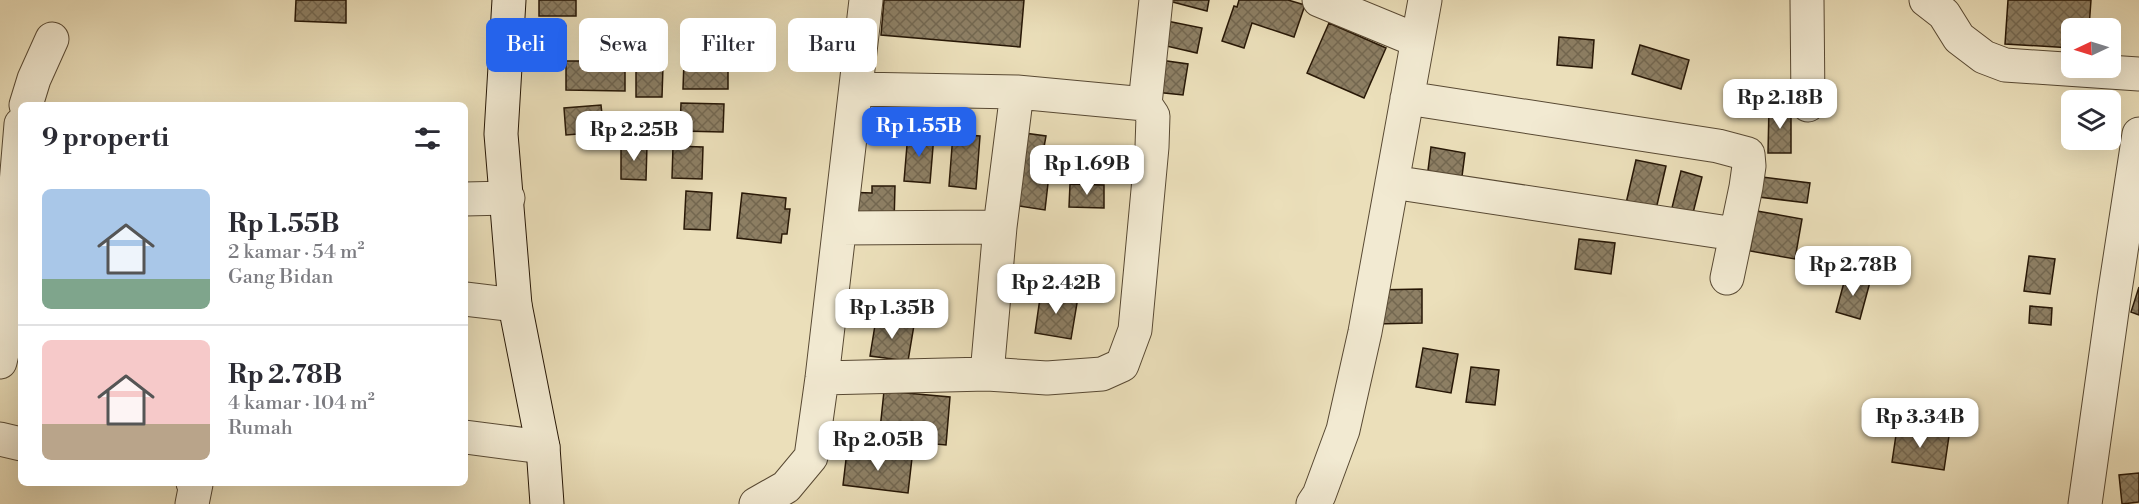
<!DOCTYPE html>
<html lang="id">
<meta charset="utf-8">
<style>
:root{--surface:#fff;--page:#f2f2f3;--text:#2b2b33;--muted:#7c7c81;--line:#e1e1e2;--accent:#2563eb}
body{margin:0;font-family:"Libre Bodoni",serif;background:var(--page);color:var(--text);height:100vh;display:flex;flex-direction:column;font-size:22px;white-space:nowrap}
*{box-sizing:border-box;margin:0}
p{font-size:20px;color:var(--muted)}
.icon{flex:none;width:33px;height:33px;fill:none;stroke:currentColor;stroke-width:2;stroke-linecap:round;stroke-linejoin:round}
.map{position:relative;flex:1;overflow:hidden}
.drawer{position:absolute;left:18px;top:102px;width:450px;height:384px;display:flex;flex-direction:column;background:var(--surface);border-radius:9px;box-shadow:0 6px 24px #0002}
.drawer>*{flex:none}
.guide{position:absolute;left:486px;top:18px;width:570px;height:54px;display:flex;gap:12px}
.needle{width:39px;rotate:266deg}
.controls{position:absolute;left:2061px;top:18px;display:grid;gap:12px}
.controls a{display:grid;place-items:center;width:60px;height:60px;border-radius:9px;background:var(--surface);box-shadow:0 6px 24px #0002;font-size:30px}
.price{position:absolute;translate:-50% -51px;padding:0 14px;border-radius:12px;background:#fff;color:#222;font-size:20px;line-height:39px;filter:drop-shadow(0 2px 3px #0008)}
.price::after{content:'';position:absolute;left:50%;top:36px;width:18px;height:14px;margin-left:-9px;background:inherit;clip-path:polygon(0 0,100% 0,50% 100%)}
.price.selected{background:var(--accent);color:#fff}
ul{padding:0;list-style:none}
li{display:flex;align-items:center;gap:18px;height:150px;padding:0 24px}
li+li{border-top:2px solid var(--line)}
li span{display:grid;place-items:center;flex:none;width:168px;height:120px;border-radius:9px;color:#555}
li>.icon{margin-inline-start:auto}
span .icon{width:72px;height:72px;fill:#fffc;stroke-width:1}
li b{font-size:26px}
h2{display:flex;justify-content:space-between;align-items:center;height:72px;padding:0 24px;font-size:26px}
.tag{padding:0 21px;border-radius:9px;background:var(--surface);box-shadow:0 6px 24px #0002;font-size:21px;line-height:54px}
.tag.selected{background:var(--accent);color:#fff}
.map>svg:first-child{display:block}
</style>
<div class="map">
<svg width="2139" height="504" viewBox="0 0 2139 504">
<defs>
<pattern id="building-cross-hatch" width="8" height="8" patternUnits="userSpaceOnUse" patternTransform="scale(1.5)"><rect width="8" height="8" fill="#8d7f64"/><path d="M0 0l8 8M0 8l8-8" fill="none" stroke="#736750"/></pattern>
</defs>
<rect width="100%" height="100%" fill="#ebdfba"/>
<filter id="stains"><feTurbulence type="fractalNoise" baseFrequency=".00333" numOctaves="4"/><feColorMatrix values="0 0 0 0 .2 0 0 0 0 .09 0 0 0 0 .02 0 0 0 .5 -.17"/></filter>
<radialGradient id="worn" r=".72"><stop offset=".6" stop-color="#630" stop-opacity="0"/><stop offset="1" stop-color="#630" stop-opacity=".3"/></radialGradient>
<path fill="url(#building-cross-hatch)" stroke="#271706" stroke-width="1.5" d="M296 0H346V23L295 21Z
M539 0H576V16H539Z
M884 0H1024L1020 47 881 35Z
M1165 0H1209L1207 11Z
M1239 0H1288L1305 5 1294 37 1252 23 1244 48 1222 41 1234 6 1237 7Z
M2008 0H2091L2089 28H2072V48L2005 44Z
M1167 21 1202 28 1197 53 1162 45Z
M1329 23 1386 48 1364 98 1307 73Z
M533 26H566V49L533 48Z
M626 37 664 38V59H654V66H663L662 97H636V58H626Z
M1559 37 1594 40 1592 68 1557 65Z
M1640 45 1689 60 1681 89 1632 74Z
M1160 60 1188 64 1183 95 1155 92Z
M566 61H625V91L566 90Z
M684 61 728 62V89H683Z
M681 103 724 104 723 132 680 131Z
M601 105 604 132 566 135 564 108Z
M1769 107 1791 108V153H1768Z
M1017 132 1046 136 1044 147 1052 148 1045 210 1006 204Z
M908 133 934 135 930 183 904 181Z
M953 134 980 136 976 189 949 186Z
M621 145H647L646 180 621 179Z
M673 146 703 147 702 179 672 178Z
M1431 147 1465 153 1461 184 1427 178Z
M1636 160 1666 166 1654 218 1624 212Z
M1681 171 1702 177 1691 221 1670 216Z
M1762 177 1810 183 1807 203 1759 197Z
M1070 184 1104 185V208L1069 207Z
M872 186H895L894 224 844 223 845 192 872 193Z
M686 191 712 193 710 230 684 229Z
M742 193 786 198 785 209H790L787 234H782L781 243 737 238Z
M1757 211 1802 219 1795 259 1750 251Z
M1579 239 1615 243 1611 274 1575 269Z
M2029 256 2055 259 2050 294 2024 291Z
M1846 275 1870 282 1860 319 1836 312Z
M2139 287V315L2131 312Z
M1422 289V323L1374 324V290Z
M1041 291 1078 297 1071 339 1035 333Z
M2030 306 2052 308 2051 325 2029 323Z
M876 319 914 325 908 361 870 356Z
M1423 348 1458 354 1451 393 1416 387Z
M1471 367 1499 370 1495 405 1466 402Z
M884 391 950 397 946 445 879 439Z
M1897 428 1949 436 1944 470 1892 462Z
M847 451 912 458 908 493 843 485Z
M2139 473V502L2122 504 2119 475Z"/>
<g fill="none" stroke-linecap="round" stroke-linejoin="round">
<g stroke="#584933" stroke-width="35">
<path id="street" d="M1319 0 1416 40
M1807 0 1808 105
M1926 0 1944 14 1959 38 1984 57 2005 65 2139 74
M1407 98 1718 146 1748 154 1749 166 1746 187 1727 278
M1145 104 1156 0
M26 105 34 79 52 39
M1392 182 1735 234
M465 199 508 198
M840 228 1000 227 1017 92
M465 299 515 305
M0 362 8 328 9 268 21 124
M987 374 1000 227
M822 378 987 374 1047 378 1102 374 1122 365 1135 330 1152 147 1153 116 1145 104 1017 92 856 89
M465 437 543 447
M0 439 21 444
M192 504 196 484 193 483
M756 504 786 487 811 457 822 378 866 0
M1313 504 1319 495 1343 430 1365 332 1425 0
M2085 504 2114 297 2139 134"/>
</g>
<g stroke="#271706" stroke-width="35">
<path id="secondary" d="M509 0 501 134 515 305 543 447 547 504"/>
</g>
<use href="#street" stroke="#f2ead2" stroke-width="33"/>
<use href="#secondary" stroke="#f2ead2" stroke-width="33"/>
</g>
<rect width="100%" height="100%" filter="url(#stains)"/>
<rect width="100%" height="100%" fill="url(#worn)"/>
</svg>
<div class="controls">
<a><svg class="needle" viewBox="-14 -14 28 28"><path d="M0-13l5 13h-10z" fill="#e53935"/><path d="M0 13l5-13h-10z" fill="#7c7c81"/></svg></a>
<a><svg class="icon" aria-label="layers" viewBox="0 0 24 24"><path d="M12 4l9 5-9 5-9-5zM3 14l9 5 9-5"/></svg></a>
</div>
<b class="price" style="left:1780px;top:130px">Rp 2.18B</b>
<b class="price selected" style="left:919px;top:158px">Rp 1.55B</b>
<b class="price" style="left:634px;top:162px">Rp 2.25B</b>
<b class="price" style="left:1087px;top:196px">Rp 1.69B</b>
<b class="price" style="left:1853px;top:297px">Rp 2.78B</b>
<b class="price" style="left:1056px;top:315px">Rp 2.42B</b>
<b class="price" style="left:892px;top:340px">Rp 1.35B</b>
<b class="price" style="left:1920px;top:449px">Rp 3.34B</b>
<b class="price" style="left:878px;top:472px">Rp 2.05B</b>
<div class="guide">
<a class="tag selected">Beli</a>
<a class="tag">Sewa</a>
<a class="tag">Filter</a>
<a class="tag">Baru</a>
</div>
<section class="drawer">
<h2>9 properti<svg class="icon" aria-label="filters" viewBox="0 0 24 24"><path d="M4 7h16M4 17h16"/><circle cx="9" cy="7" r="2"/><circle cx="15" cy="17" r="2"/></svg></h2>
<ul>
<li><span style="background:linear-gradient(#a9c7e8 75%,#7fa58c 0)"><svg class="icon" aria-label="home" viewBox="0 0 24 24"><path d="M3 11l9-7 9 7M6 9v11h12V9"/></svg></span><div><b>Rp 1.55B</b><p>2 kamar · 54 m²</p><p>Gang Bidan</p></div></li>
<li><span style="background:linear-gradient(#f6c9c9 70%,#b9a48a 0)"><svg class="icon" aria-label="home" viewBox="0 0 24 24"><path d="M3 11l9-7 9 7M6 9v11h12V9"/></svg></span><div><b>Rp 2.78B</b><p>4 kamar · 104 m²</p><p>Rumah</p></div></li>
</ul>
</section>
</div>
